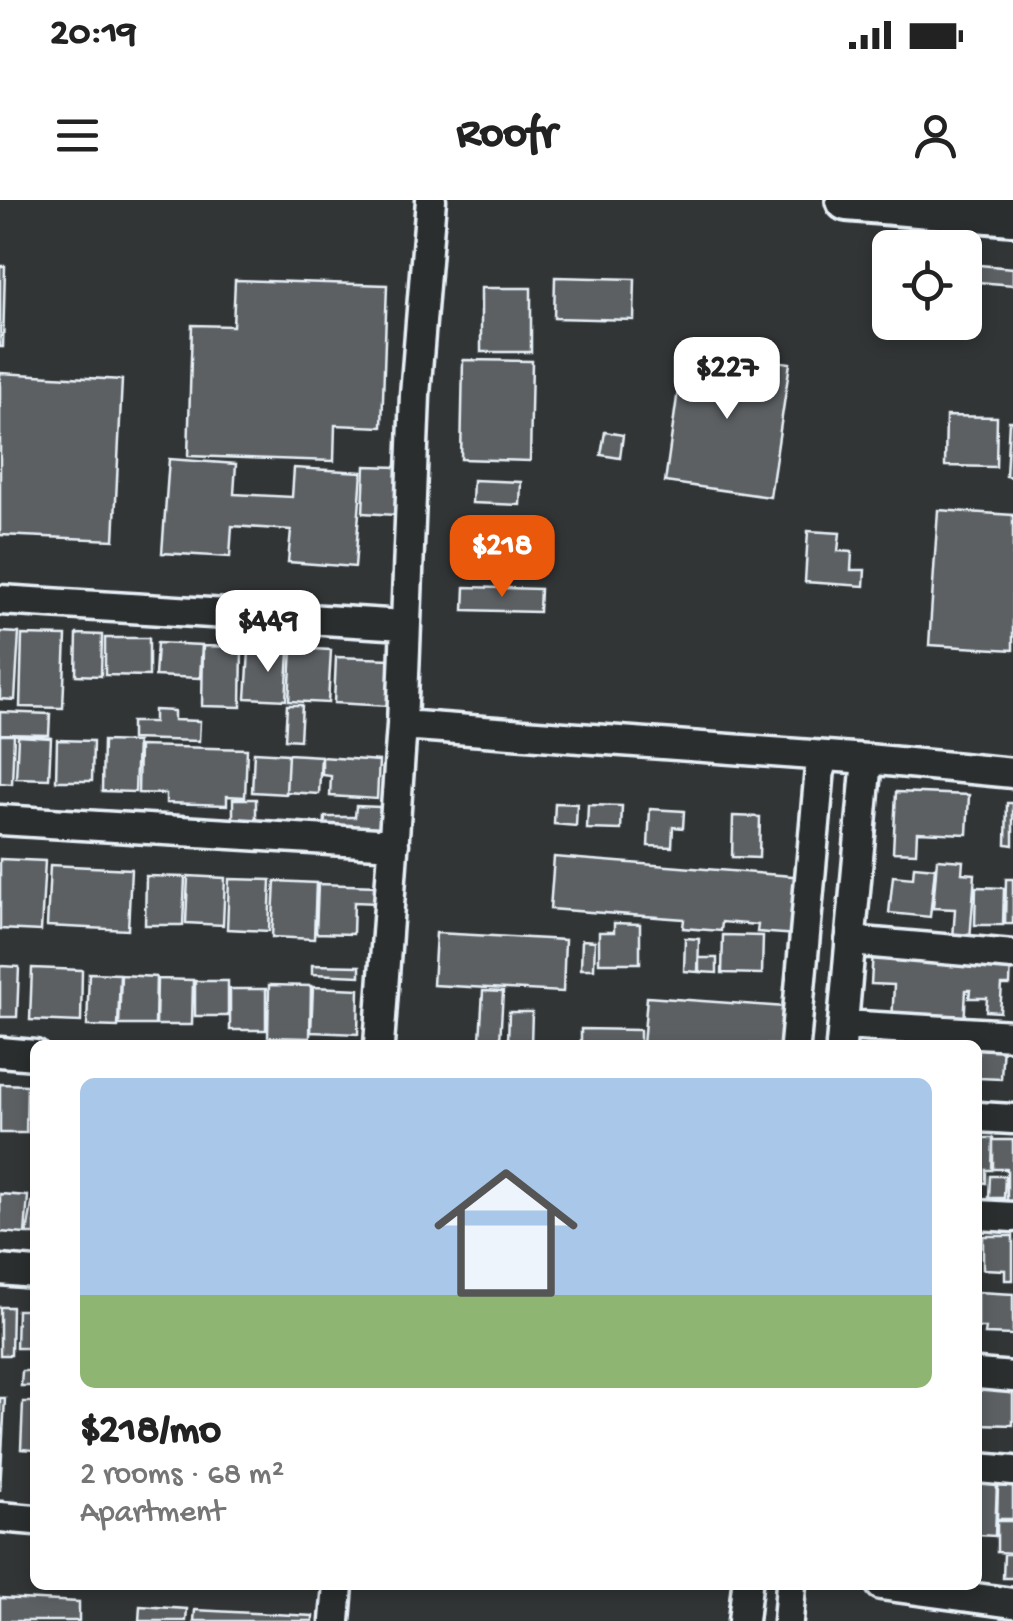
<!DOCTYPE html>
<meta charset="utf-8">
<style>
:root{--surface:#fff;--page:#f2f2f2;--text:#222;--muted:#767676;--line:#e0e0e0;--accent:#ea580c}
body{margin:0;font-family:"Gochi Hand",sans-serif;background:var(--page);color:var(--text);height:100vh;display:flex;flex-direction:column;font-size:38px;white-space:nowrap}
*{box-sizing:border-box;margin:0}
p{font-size:32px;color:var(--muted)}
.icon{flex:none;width:55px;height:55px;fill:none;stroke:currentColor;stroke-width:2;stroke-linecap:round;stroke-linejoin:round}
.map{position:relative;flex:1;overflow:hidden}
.side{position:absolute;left:30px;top:840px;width:952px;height:550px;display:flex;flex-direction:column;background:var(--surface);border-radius:15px;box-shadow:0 5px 15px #0003}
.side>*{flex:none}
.tools{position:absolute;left:872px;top:30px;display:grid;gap:20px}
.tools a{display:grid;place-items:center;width:110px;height:110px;border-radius:15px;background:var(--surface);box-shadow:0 5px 15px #0003;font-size:50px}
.price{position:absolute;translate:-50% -85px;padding:0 22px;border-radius:20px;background:#fff;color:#222;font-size:32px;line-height:65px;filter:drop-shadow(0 2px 5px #0008)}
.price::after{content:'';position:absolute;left:50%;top:60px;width:30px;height:22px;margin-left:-15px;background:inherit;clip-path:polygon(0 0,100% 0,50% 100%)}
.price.on{background:var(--accent);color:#fff}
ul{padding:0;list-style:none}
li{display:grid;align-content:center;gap:20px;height:530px;padding:0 50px}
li+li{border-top:2px solid var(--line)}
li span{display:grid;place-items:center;height:310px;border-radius:15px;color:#555}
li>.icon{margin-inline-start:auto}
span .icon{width:180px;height:180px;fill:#fffc;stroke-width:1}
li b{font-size:42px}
.status{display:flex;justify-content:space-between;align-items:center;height:70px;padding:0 50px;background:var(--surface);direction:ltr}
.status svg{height:28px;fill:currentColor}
header{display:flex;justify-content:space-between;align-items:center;height:130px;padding:0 50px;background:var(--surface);font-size:45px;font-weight:700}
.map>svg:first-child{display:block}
</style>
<div class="status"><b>20:19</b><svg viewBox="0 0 49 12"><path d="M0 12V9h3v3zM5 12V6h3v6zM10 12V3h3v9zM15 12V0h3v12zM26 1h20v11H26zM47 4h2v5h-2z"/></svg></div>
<header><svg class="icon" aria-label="menu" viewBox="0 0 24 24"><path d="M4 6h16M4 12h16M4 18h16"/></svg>Roofr<svg class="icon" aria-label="person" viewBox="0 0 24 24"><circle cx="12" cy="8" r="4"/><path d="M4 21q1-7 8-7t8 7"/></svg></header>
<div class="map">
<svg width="1013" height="1421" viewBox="0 0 1013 1421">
<rect width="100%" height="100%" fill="#323536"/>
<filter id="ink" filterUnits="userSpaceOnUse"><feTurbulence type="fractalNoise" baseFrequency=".01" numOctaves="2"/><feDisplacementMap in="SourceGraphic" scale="20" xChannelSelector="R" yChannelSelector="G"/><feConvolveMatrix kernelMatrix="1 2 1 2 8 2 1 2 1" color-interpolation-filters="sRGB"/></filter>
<g filter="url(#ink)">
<path fill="#5c6063" stroke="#e8f1f8" stroke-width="2.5" d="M967 64 1013 68V85L966 81Z
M0 66H5L3 147H0Z
M555 77 635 79 634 120 554 118Z
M235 80 387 85 382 227 335 225 334 261 188 256 192 125 233 126Z
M481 88H531V152H481Z
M684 148 790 163 770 297 665 282Z
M463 160 532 161 530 261 461 259Z
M0 173 122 180 114 340 0 335Z
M946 216 997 217 996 267 945 266Z
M1009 221H1013V277L1006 276Z
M605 232 623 235 620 258 601 255Z
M169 259 236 264 234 294 292 297 294 268 362 272 355 367 288 362 291 330 232 326 230 357 162 353Z
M365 266 398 267 395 315 363 313Z
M473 280 521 282 520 305 472 303Z
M938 310 1013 315V450L929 445Z
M808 331 840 333 838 351 852 352 851 370H865L864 386 805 382Z
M519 339V372H496V340Z
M465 387 540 389 539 412 464 410Z
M0 432 19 433 15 500 0 499Z
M77 434 102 435 101 476 76 475Z
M22 435 66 436 63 508 20 507Z
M105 438H149V476L105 475Z
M157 443 202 445 200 478 155 476Z
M203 446 242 447 241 507 202 506Z
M292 448 331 450 328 503 289 501Z
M249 451 289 453 286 500 246 498Z
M336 457 391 459 389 506 334 503Z
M287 505H302L300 540 285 539Z
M154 510 174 511V520L200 521 199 541 131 539V522H154Z
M0 512 50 514 49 535 0 534Z
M0 535H14L12 584 0 583Z
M18 536 51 538 49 579 16 578Z
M57 540 93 541 92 581H56Z
M103 541 137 542 135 592 102 591Z
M139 546 247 549 245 597 227 596V605L166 603V594L138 593Z
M254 552 288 554 286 594 252 592Z
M288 554 321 556 319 594 286 592Z
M322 557 379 561 377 599 330 596 331 576 322 575Z
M896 592 969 595 967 634 917 632 916 653 893 652Z
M233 599H256V627H233Z
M555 603 577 604 576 626 554 624Z
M1007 603H1013V645L1006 644Z
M588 605 622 606 621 630 587 629Z
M356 606 380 607 379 637 324 636 325 617H355Z
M650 609 684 611 683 628 673 627 672 647 648 646Z
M733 616 760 617 759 658 732 657Z
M554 657 805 677 797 735 757 732 758 725 722 722 721 731 683 728 684 719 550 709Z
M0 659 45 661 41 731 0 729Z
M937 659 963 661 962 673 975 674 970 740 953 739 955 709 933 708Z
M50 665 131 669 128 730 47 726Z
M914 666 935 668 930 717 889 713 893 676 913 678Z
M146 676 185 677 183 725H145Z
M188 676 225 678 223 725 186 723Z
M229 679 271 680 269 731 227 729Z
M1006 679H1013V724H1005Z
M275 681 316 683 314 739 272 737Z
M318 684 377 686V703L354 702 353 734 316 733Z
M976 687 1004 688 1003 725H975Z
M614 723 640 724V763H599V732H614Z
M436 733 565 740 563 792 433 785Z
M723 735 763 736 762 774 722 773Z
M685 738 699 739 698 772 684 771Z
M582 740 595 741 594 769H581Z
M873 751 1011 759 1010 785H1002L1000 812 986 811 987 798H969L970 790H966L964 826 892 822 894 785 871 784Z
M699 758H717V773L699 772Z
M312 765 360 766V776L312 774Z
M0 766 19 767 17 817H0Z
M32 768 82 770 81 822 30 820Z
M89 773 120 774 118 827 87 826Z
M121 775 156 777 155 825H119Z
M157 779 193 780 192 825H156Z
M195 781H228V816H195Z
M269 785 311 786 310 838 268 837Z
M313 787 359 789 358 834 311 832Z
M230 789H266V830H230Z
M483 791 503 792 500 841 480 840Z
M647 797 785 807 783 845H643Z
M509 812H532L531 844 508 843Z
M581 829 640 830V845H581Z
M883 836 1003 843 1001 879 978 878V845H883Z
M0 884 27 885 26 933H0Z
M30 893H35V932H29Z
M978 938H993L992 970H986V983L978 982Z
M993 940H1013V1002H1007V969H993Z
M990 976H1005L1004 998H989Z
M34 992H35V1034H27Z
M0 994 28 996 25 1034 0 1032Z
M983 1036H1013V1080H1005V1070L983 1069Z
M978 1092 1013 1094V1135L985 1134 986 1128H978Z
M0 1107H12L11 1155H0Z
M17 1110H35V1148H16Z
M22 1171H35V1186H21Z
M978 1189 1013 1190V1225L978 1224Z
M0 1198H5L0 1291Z
M23 1202H35V1250L21 1249Z
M978 1282 997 1283 995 1336 978 1335Z
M998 1286 1013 1287V1319H997Z
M997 1321H1013V1353L997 1352Z
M1004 1354H1013V1378H1003Z
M0 1398 79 1402V1421H0Z
M140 1406 187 1409 186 1421H139Z
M195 1410 313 1416V1421H194Z"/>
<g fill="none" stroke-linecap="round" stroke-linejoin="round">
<g stroke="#e8f1f8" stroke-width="35">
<path id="street" d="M0 400 404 425
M402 525 867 559 1013 573
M0 620 394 644
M850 741 1013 755
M843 825 1013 835
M379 845 402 525 415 195 431 0
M795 845 821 557
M841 845 867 559
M0 852 35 855
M978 917 1013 919
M978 1015 1013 1017
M0 1070 35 1073
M978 1174 1013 1177
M978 1268 1013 1271
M0 1317 35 1320
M881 1385 1013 1403
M335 1421 338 1385
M743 1421 747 1385
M788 1421 791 1385"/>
</g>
<g stroke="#e8f1f8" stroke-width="48">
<path id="secondary" d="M847 0 1013 14"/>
</g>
<use href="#street" stroke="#2a2d2e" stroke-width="28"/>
<use href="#secondary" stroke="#2a2d2e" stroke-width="40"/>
</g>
</g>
</svg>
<div class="tools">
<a><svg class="icon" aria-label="locate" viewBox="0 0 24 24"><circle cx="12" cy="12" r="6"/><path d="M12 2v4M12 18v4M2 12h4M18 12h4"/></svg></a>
</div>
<b class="price" style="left:727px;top:222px">$227</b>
<b class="price on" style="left:502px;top:400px">$218</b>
<b class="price" style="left:268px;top:475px">$449</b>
<section class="side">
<ul>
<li><span style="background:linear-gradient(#a9c7e8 70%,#8fb573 0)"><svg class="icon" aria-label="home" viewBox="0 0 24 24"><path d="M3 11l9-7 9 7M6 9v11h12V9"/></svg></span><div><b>$218/mo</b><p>2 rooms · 68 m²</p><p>Apartment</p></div></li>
</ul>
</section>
</div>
